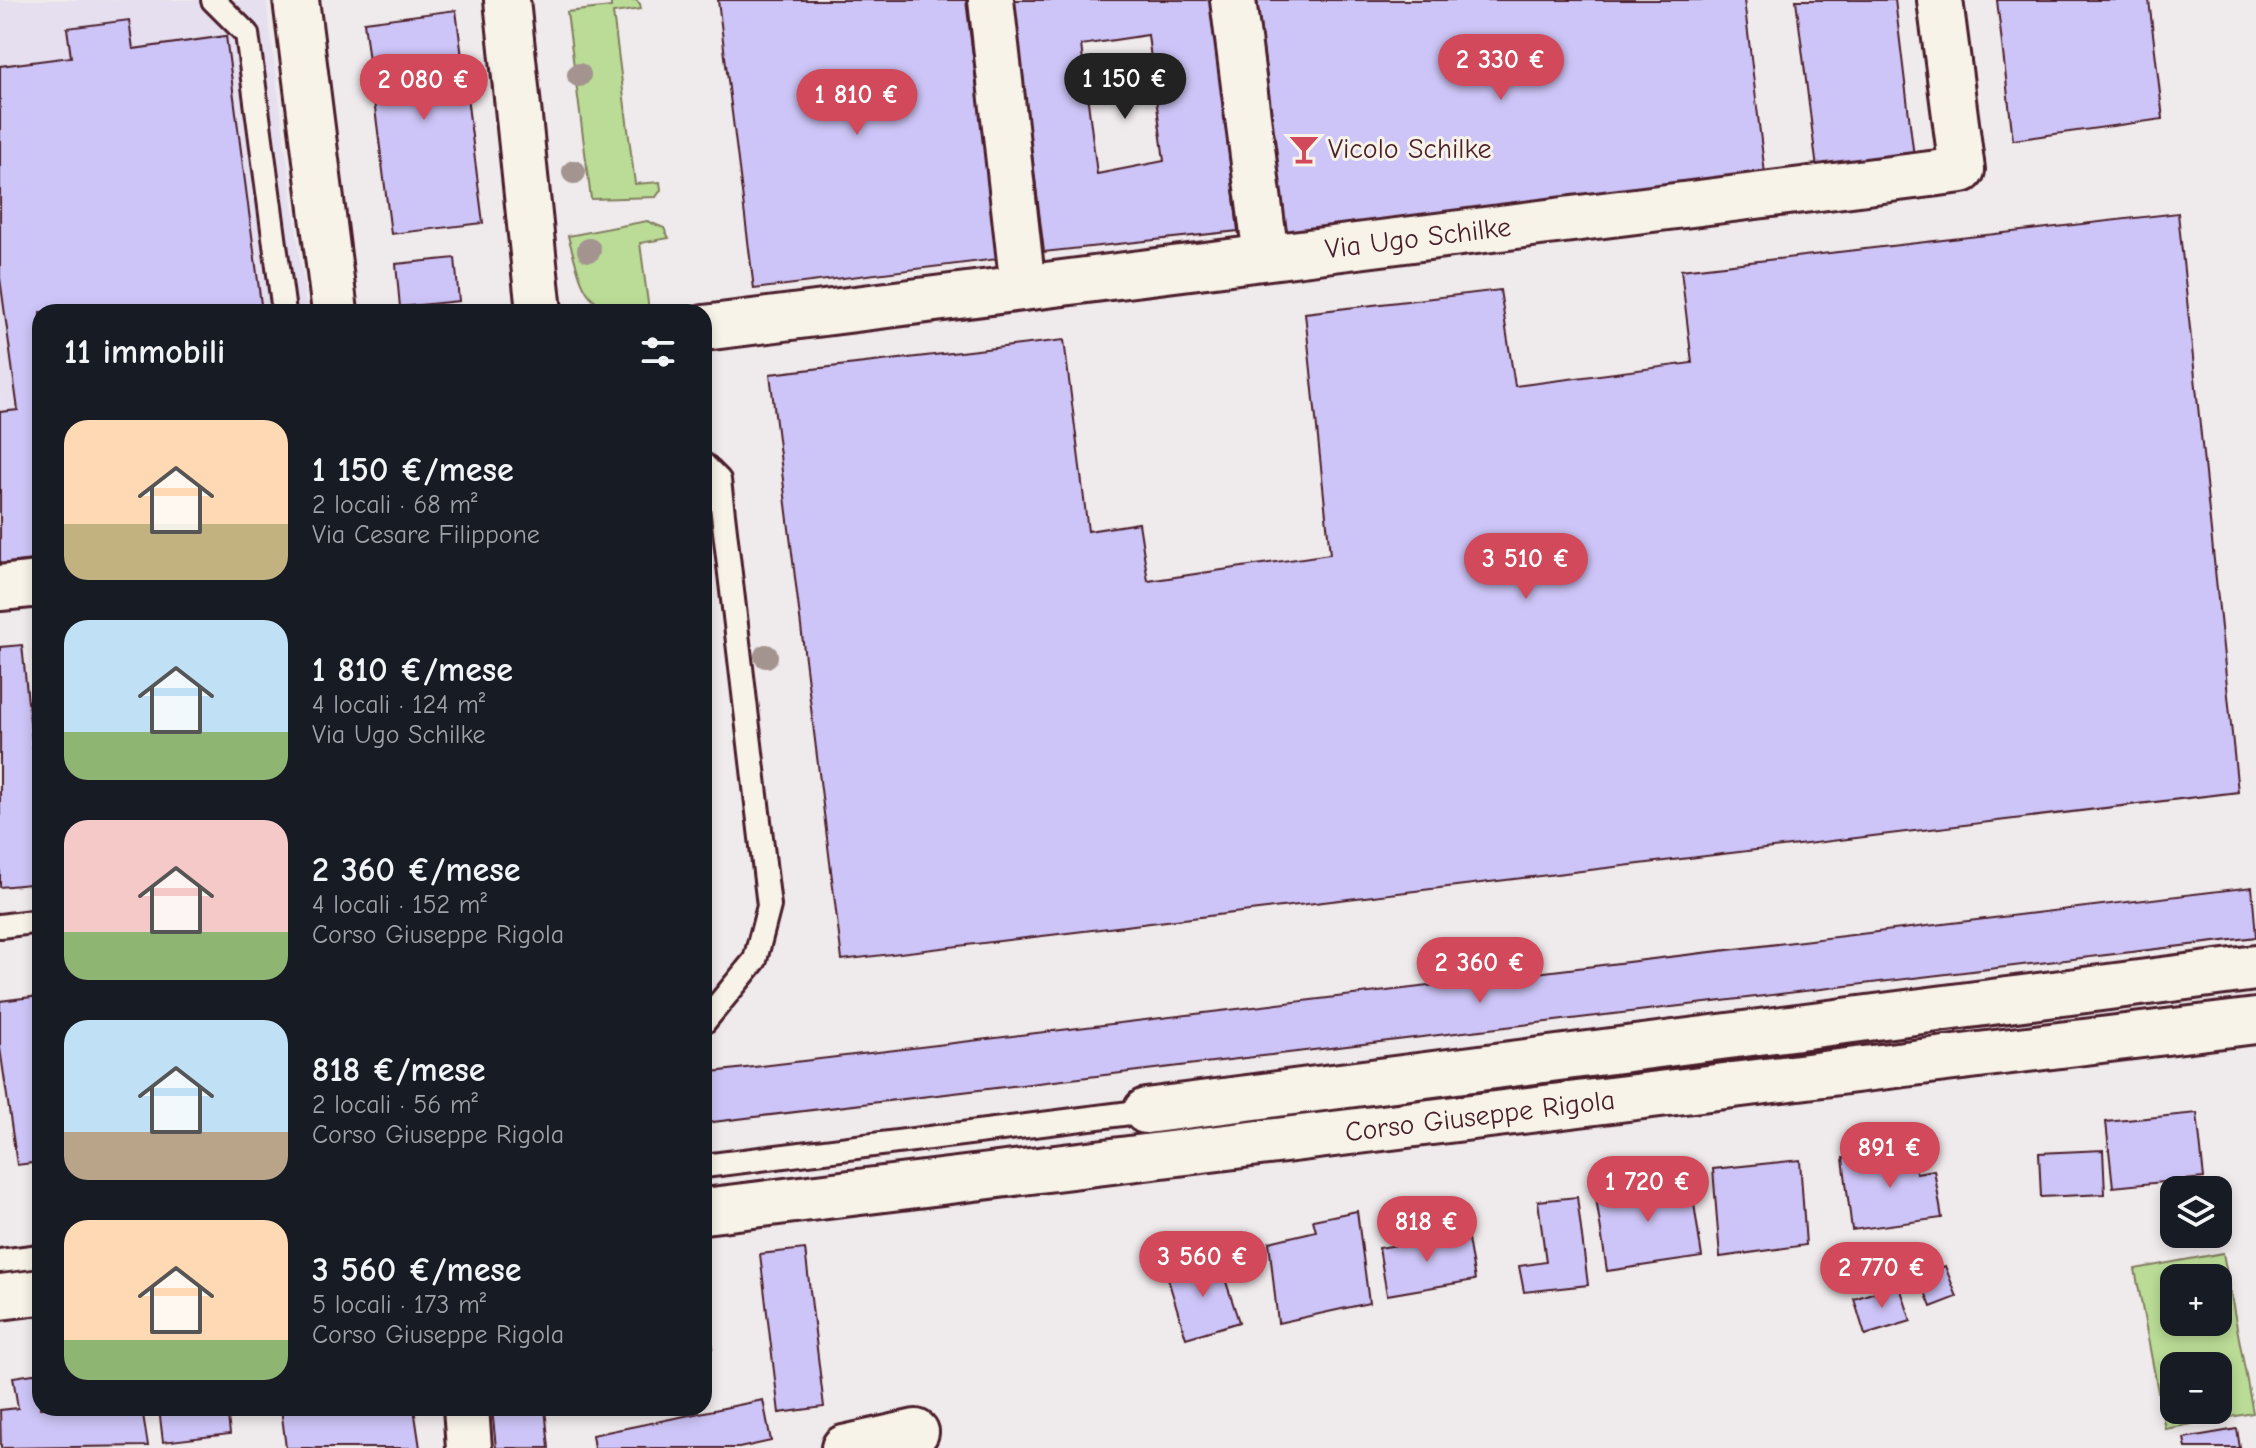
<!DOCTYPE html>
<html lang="it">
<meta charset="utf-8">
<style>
:root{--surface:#171b24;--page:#242831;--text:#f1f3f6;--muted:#9ea1a6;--accent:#d1495b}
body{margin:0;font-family:"Comic Neue",sans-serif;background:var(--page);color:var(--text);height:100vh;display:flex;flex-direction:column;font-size:30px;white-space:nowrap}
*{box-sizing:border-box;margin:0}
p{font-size:26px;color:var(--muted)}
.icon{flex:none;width:44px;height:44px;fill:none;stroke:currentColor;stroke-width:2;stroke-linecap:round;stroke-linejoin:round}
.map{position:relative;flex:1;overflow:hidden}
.details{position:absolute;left:32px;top:304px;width:680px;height:1112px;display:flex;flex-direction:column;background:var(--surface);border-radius:24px;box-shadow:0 4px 12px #0003}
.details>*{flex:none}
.buttons{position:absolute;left:2160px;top:1176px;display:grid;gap:16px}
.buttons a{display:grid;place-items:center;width:72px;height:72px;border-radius:16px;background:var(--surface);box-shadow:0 4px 12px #0003;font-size:40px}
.price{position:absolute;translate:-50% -68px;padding:0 18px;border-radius:28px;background:var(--accent);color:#fff;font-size:26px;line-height:52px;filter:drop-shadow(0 2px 4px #0008)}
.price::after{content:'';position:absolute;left:50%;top:48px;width:24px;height:18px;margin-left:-12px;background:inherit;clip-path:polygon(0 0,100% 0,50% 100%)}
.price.active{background:#222;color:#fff}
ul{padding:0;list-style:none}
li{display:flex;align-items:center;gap:24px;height:200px;padding:0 32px}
li span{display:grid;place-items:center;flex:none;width:224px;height:160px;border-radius:24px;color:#555}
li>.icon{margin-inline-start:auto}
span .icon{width:96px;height:96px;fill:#fffc;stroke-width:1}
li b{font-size:34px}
h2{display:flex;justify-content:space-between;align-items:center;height:96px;padding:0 32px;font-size:34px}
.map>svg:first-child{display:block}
</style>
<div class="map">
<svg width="2256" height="1448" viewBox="0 0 2256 1448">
<rect width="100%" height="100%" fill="#efeaeb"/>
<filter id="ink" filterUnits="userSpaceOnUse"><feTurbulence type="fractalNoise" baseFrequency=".0125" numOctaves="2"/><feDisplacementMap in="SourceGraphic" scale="16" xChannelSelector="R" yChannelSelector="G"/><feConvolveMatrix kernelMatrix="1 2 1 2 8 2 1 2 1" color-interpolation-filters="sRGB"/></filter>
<g filter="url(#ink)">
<path fill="#e5dfef" d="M0 0H266L307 312H40V559L0 564Z"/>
<path fill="#badc96" stroke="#827e60" stroke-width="2" fill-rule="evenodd" d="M611 0H636L640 4 641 9 613 13 635 184 660 182 661 190 656 197 591 199 567 12 611 7Z
M647 221 664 228 669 238 640 243 649 311C582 312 585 294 568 236Z
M2223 1253 2253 1413 2165 1429 2135 1269ZM2174 1278H2218V1322H2174ZM2174 1366H2218V1410H2174Z"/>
<path fill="#cdc5f7" stroke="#4a1f2b" stroke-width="2" fill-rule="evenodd" d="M718 0H966L998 259 754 289Z
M1013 0H1211L1238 231 1044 252ZM1148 35 1164 161 1097 174 1081 45Z
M1257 0H1744L1765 174 1286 232Z
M1796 0H1895L1914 157 1817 169Z
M1997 0H2149L2163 119 2013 140Z
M456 10 483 223 391 234 364 22Z
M129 20 133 49 226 36 262 312H40V559L0 564V412L18 410 0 278V66L71 57 67 28Z
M2178 213 2238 792 842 960 770 374 1064 340 1088 531 1139 523 1148 581 1330 554 1305 313 1500 290 1515 386 1692 363 1681 270Z
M455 258 459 301 400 307 396 264Z
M22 645 40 817V883L0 887V647Z
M2252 887 2256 937 704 1123V1073Z
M40 996V1162L17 1165 0 1048V1001Z
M2197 1113 2204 1178 2113 1187 2106 1122Z
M1913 1146 1916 1173 1934 1170 1942 1218 1852 1230 1843 1158Z
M2103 1150 2105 1194 2041 1197 2039 1153Z
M1800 1160 1806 1245 1720 1257 1713 1169Z
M1690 1177 1702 1257 1607 1271 1595 1191Z
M1577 1197 1588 1285 1524 1292 1519 1266 1546 1262 1538 1201Z
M1357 1211 1369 1303 1278 1323 1269 1242 1316 1231 1313 1220Z
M1467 1233 1475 1280 1387 1295 1379 1248Z
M805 1249 824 1407 779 1413 760 1254Z
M1219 1260 1239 1322 1186 1338 1167 1276Z
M1945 1266 1957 1297 1931 1307 1919 1276Z
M1899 1284 1911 1321 1865 1335 1854 1299Z
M704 1296 713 1348 704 1349Z
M40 1373V1408H142L148 1446 1 1448 0 1410 18 1408 13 1377Z
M763 1400 771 1441 739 1448H594L592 1435Z
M159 1408H227L230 1434 163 1442Z
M281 1408H414L420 1448H286Z
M492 1408H545L549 1448H496Z
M2237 1429 2240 1448H2186L2184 1438Z"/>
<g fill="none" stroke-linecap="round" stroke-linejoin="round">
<g stroke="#4a1f2b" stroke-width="28">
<path id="lane" d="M213 0 247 34 284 312
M704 465 719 480 769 906 755 960 704 1022
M0 926 40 921
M704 1166 1146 1111
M0 1261 40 1256"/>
</g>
<g stroke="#4a1f2b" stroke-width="50">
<path id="street" d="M296 0 335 312
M507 0 539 312
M991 0 1023 288
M1233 0 1266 257
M704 328 1962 170 1940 0
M0 588 40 584
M1146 1111 2256 968
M704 1211 2256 1021
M0 1297 40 1292
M466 1408 469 1448
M844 1448 916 1432"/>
</g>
<use href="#lane" stroke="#f7f3e8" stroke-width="22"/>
<use href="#street" stroke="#f7f3e8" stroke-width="44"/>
</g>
<g fill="#a49490">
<circle cx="579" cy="75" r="12"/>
<circle cx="574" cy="172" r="12"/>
<circle cx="589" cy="250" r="12"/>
<circle cx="766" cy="656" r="12"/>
</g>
</g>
<defs>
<g id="bar-bare" transform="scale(2.4)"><path d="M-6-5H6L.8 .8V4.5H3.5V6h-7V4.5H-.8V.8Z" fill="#d1495b" stroke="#f7f3e8" stroke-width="2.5" paint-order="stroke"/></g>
</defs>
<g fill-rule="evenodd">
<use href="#bar-bare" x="1304" y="149"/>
</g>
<g text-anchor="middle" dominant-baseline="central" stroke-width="6" stroke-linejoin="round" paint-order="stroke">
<g font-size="28" fill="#4a1f2b" stroke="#f7f3e8" text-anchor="start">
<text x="1328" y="149">Vicolo Schilke</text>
</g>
<g font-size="28" fill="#4a1f2b" stroke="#f7f3e8">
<text transform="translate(1418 238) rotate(-7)">Via Ugo Schilke</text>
<text transform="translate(1480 1116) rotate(-7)">Corso Giuseppe Rigola</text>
</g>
</g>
</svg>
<div class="buttons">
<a><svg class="icon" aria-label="layers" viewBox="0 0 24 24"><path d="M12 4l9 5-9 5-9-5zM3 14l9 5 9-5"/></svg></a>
<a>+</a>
<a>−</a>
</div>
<b class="price" style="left:1501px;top:102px">2 330 €</b>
<b class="price active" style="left:1125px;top:121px">1 150 €</b>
<b class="price" style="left:424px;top:122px">2 080 €</b>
<b class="price" style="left:857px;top:137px">1 810 €</b>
<b class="price" style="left:1526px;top:601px">3 510 €</b>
<b class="price" style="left:1480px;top:1005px">2 360 €</b>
<b class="price" style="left:1890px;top:1190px">891 €</b>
<b class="price" style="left:1648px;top:1224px">1 720 €</b>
<b class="price" style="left:1427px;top:1264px">818 €</b>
<b class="price" style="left:1203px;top:1299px">3 560 €</b>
<b class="price" style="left:1882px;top:1310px">2 770 €</b>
<section class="details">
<h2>11 immobili<svg class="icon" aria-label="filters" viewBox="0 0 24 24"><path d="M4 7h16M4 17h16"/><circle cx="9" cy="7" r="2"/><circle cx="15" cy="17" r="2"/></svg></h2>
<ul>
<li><span style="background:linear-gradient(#ffd9b3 65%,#c2b280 0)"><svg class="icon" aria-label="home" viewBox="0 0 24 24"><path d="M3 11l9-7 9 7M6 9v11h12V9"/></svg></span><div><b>1 150 €/mese</b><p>2 locali · 68 m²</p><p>Via Cesare Filippone</p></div></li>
<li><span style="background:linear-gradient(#bfe0f5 70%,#8fb573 0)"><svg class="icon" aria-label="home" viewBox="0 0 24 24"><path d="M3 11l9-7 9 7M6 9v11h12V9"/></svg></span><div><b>1 810 €/mese</b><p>4 locali · 124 m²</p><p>Via Ugo Schilke</p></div></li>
<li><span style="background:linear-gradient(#f6c9c9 70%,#8fb573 0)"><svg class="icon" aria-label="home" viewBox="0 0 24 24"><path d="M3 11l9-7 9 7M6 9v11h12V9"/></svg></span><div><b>2 360 €/mese</b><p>4 locali · 152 m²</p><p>Corso Giuseppe Rigola</p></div></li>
<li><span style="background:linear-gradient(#bfe0f5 70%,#b9a48a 0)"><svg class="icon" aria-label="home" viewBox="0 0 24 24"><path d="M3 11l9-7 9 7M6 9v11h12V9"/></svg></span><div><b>818 €/mese</b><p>2 locali · 56 m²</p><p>Corso Giuseppe Rigola</p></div></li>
<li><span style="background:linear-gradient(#ffd9b3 75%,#8fb573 0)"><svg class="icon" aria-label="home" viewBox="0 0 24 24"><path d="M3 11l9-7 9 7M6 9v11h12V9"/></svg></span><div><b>3 560 €/mese</b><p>5 locali · 173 m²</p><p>Corso Giuseppe Rigola</p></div></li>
</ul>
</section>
</div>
